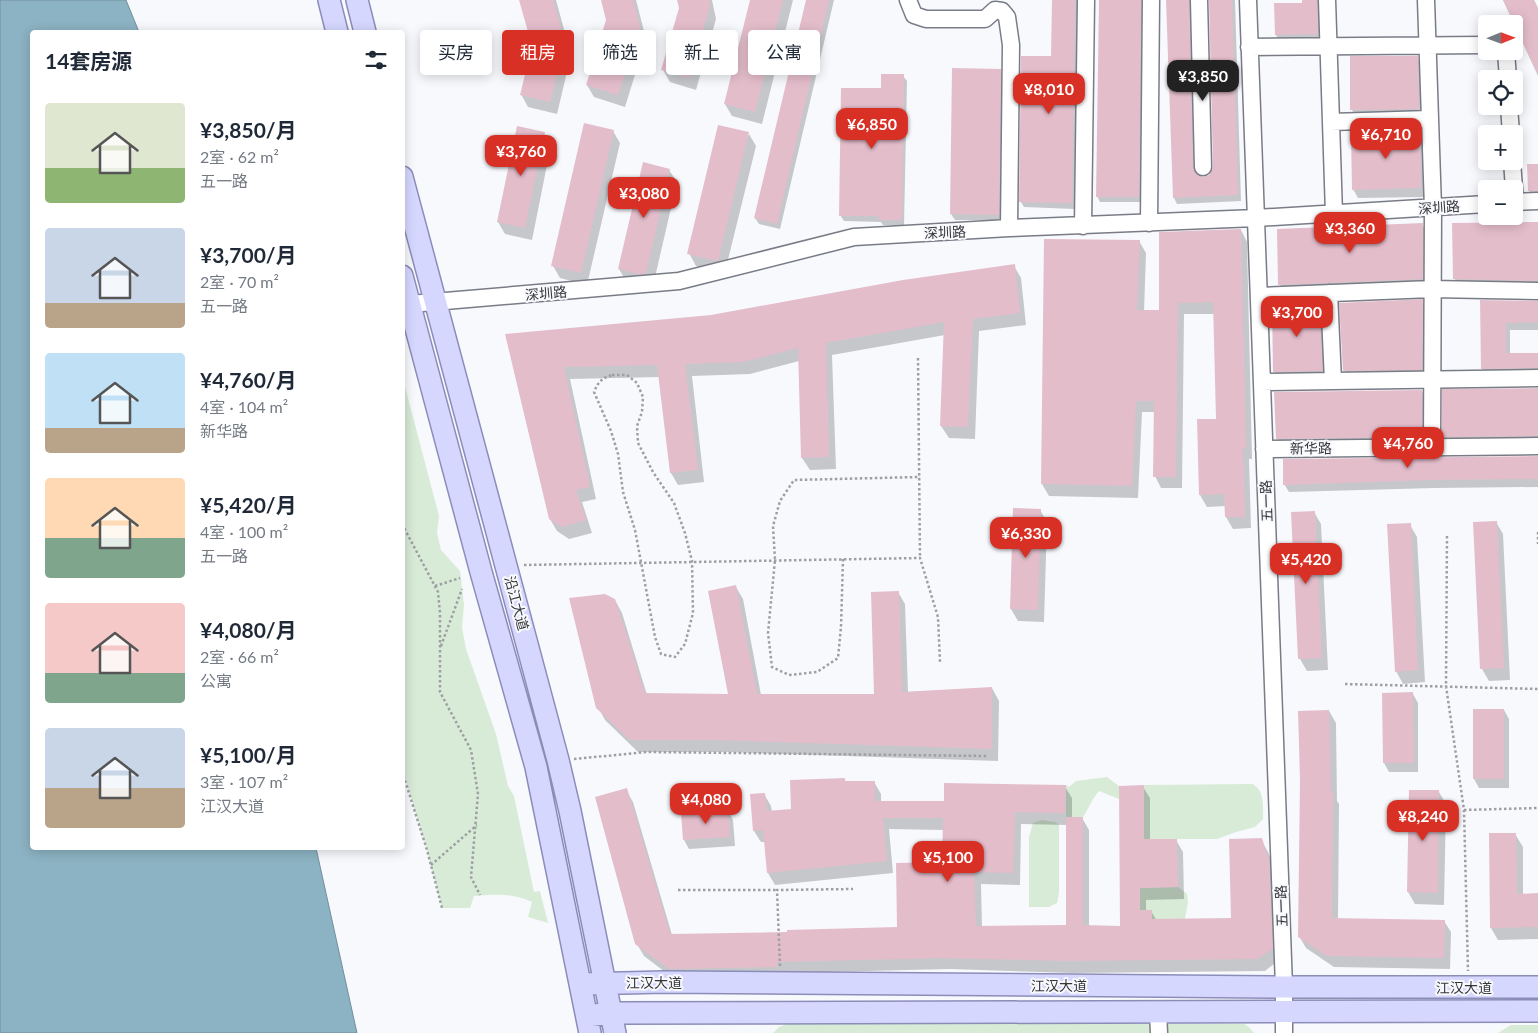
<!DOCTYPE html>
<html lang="zh">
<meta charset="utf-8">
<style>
:root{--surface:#fff;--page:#f6f6f7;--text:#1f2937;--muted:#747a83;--accent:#d93025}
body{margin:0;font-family:Lato,"Noto Sans SC",sans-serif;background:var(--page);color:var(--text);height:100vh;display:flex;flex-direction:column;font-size:19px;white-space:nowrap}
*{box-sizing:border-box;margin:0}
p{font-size:16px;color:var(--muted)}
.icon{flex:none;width:28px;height:28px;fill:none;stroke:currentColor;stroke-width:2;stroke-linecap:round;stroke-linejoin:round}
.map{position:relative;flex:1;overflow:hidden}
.sheet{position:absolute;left:30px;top:30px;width:375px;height:820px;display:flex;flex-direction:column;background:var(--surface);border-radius:5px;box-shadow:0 2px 12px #0003}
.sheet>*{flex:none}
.hud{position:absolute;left:420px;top:30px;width:475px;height:45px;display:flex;gap:10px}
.needle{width:32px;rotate:89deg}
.tools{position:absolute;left:1478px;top:15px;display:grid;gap:10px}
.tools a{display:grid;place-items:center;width:45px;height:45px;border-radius:5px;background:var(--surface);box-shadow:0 2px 12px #0003;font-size:25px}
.price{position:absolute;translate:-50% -42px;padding:0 11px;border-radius:10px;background:var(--accent);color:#fff;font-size:16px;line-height:32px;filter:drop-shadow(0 1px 2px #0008)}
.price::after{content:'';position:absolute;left:50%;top:30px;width:15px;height:11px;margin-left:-8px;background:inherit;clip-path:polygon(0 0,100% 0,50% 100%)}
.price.active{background:#222;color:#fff}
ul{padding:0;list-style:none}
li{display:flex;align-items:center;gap:15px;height:125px;padding:0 15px}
li span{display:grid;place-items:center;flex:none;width:140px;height:100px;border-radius:5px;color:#555}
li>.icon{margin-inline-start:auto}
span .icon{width:60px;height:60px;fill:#fffc;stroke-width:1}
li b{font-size:21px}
h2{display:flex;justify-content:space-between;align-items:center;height:60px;padding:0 15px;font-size:21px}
.chip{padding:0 18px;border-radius:5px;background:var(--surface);box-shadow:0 2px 12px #0003;font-size:18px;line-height:45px}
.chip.active{background:var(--accent);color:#fff}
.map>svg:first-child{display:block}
</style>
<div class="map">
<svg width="1538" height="1033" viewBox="0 0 1538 1033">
<rect width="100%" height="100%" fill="#f8f9fd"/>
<path fill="#d8ebd7" d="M402 375 439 516 437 533 441 550 460 571 464 605 462 627 466 649 496 734 508 786 514 796 534 892 540 891 548 923 528 917 532 902C513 893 493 894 474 896L470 908H442L427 850 403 771Z
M1107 777 1119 786V799L1099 791C1092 799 1089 808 1083 817H1066V785L1069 787 1076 781Z
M1253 784C1265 792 1263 806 1263 819L1255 827 1236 832 1217 839H1144V785Z
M1042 820 1055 822 1059 825V893L1057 903 1049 907H1029V837L1033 823Z
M1178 887 1187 894 1188 902 1185 919H1152V910H1140V888Z
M796 1021 1244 1024 1249 1027 1254 1033H773L779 1027Z
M1511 1025H1538V1033H1498Z"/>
<path fill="#8cb3c3" stroke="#728e9a" d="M0 0H126L139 32H32V848H316L357 1033H0Z"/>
<path fill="#0003" fill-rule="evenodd" d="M521 0H556L571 55 557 114 528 107 521 94 533 46Z
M602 0H636L646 39 625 107 594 97 587 85 607 20Z
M679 0H712L716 19 696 90 670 82 663 70 680 8Z
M751 0H793L762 124 732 116 725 104Z
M807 0H834L780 229 759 224 755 218Z
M1053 0H1078L1075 209 1024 207 1021 202 1052 58Z
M1101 0H1146L1142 202H1100L1097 196Z
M1168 0H1194L1192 7 1196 174 1203 178 1209 176 1214 168 1210 0H1235L1241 201 1177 204 1174 198Z
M1303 0H1326L1322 41 1280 42 1276 35 1303 4Z
M1503 0H1534L1538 9V76Z
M1417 57 1422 66 1424 117 1357 119 1352 110Z
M1000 70 1003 76 1002 220H955L951 214Z
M903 76 907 81 904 226 883 225 881 222 844 221 840 215 882 90Z
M613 131 620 143 587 285 560 278 553 266Z
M1419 132 1424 141 1425 197 1358 198 1353 189Z
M544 133 551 145 532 240 505 234 498 222Z
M749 134 756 146 725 272 696 266 689 253Z
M1528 165H1538V199H1534L1529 191Z
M669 170 677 182 653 286 626 281 619 269Z
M1538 222V288L1459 287 1455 279 1454 224Z
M1422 224 1427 233V288L1285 294 1280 285Z
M1241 230 1247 242 1252 459H1249L1251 528 1233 529 1226 517V506L1207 507 1200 495 1217 420 1215 314H1184L1182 488H1161L1155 476 1156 412H1142L1138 498 1049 496 1042 484 1139 241 1146 253 1144 312H1160Z
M1014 266 1021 278 1026 325 979 331 975 439 949 438 941 426 945 335 832 355 836 469 810 470 802 458 799 361 750 374 692 376 704 482 678 485 671 473 660 377 570 379 596 499 582 502 592 533 569 539 557 531 550 519 506 336 711 316Z
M1422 301 1427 309V378L1349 379 1344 370Z
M1481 301 1538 302V330H1510V355L1538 354V375L1487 376 1482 368Z
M1319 305 1323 312 1326 378H1278L1274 371Z
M1538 389V443L1448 444 1443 437Z
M1422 391 1426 399V445L1282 447 1277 439Z
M1538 457V487L1434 488 1289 492 1284 484Z
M1040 510 1047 522 1044 622 1018 621 1011 609Z
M1314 512 1321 524 1328 670 1307 671 1300 659Z
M1496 522 1503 534 1510 680 1489 681 1482 669Z
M1410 525 1417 537 1425 682 1403 684 1396 671Z
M736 587 743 599 761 695H875L898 592 905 604 908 692 992 688 999 701 998 761 725 752H638L605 720 598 707 615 600 622 613 647 695H730Z
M1413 694 1418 703V772H1389L1384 763Z
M1504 710 1509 719V788H1479L1474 779Z
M1329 711 1336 723 1337 801 1339 804 1338 919 1444 921 1451 932 1450 969 1334 967 1306 948 1299 936Z
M845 780 846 782H874L881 794V802H945L1065 787 1072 798V818H1082L1089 830V927H1122L1143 787 1150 798V841L1176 840 1183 852 1184 899 1146 900V911H1151L1157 921 1232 919 1261 840 1268 852 1276 873 1279 960 1265 971 1072 973 950 969 783 973 677 981 644 956 637 944 626 790 633 802 672 935 788 934 899 928 944 863V830L889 829 893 873 775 885 768 873 765 842H761L754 831 764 794 771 806 772 812 792 810ZM1021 824 1068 825V926L982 927 981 884 1020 885Z
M1439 792 1446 804 1444 905 1415 904 1408 892Z
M728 811 733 820 735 846 689 849 684 840Z
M1515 834 1523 847V895H1538V939L1498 940 1491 928Z"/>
<path fill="#e4bdcb" d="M519 0H553L565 42 550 102 520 95 532 46Z
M601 0H633L640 26 618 95 586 85 606 20Z
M677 0H709L710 6 689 78 661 70 679 8Z
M750 0H783L755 112 724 104Z
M806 0H829L777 224 754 218Z
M1052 0H1075L1072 203 1019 202 1021 56H1051Z
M1099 0H1141L1139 197H1096Z
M1166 0H1189L1193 167 1195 173 1203 177 1209 175 1213 167 1209 0H1232L1238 195 1173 198Z
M1302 0H1317L1318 34 1275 35 1274 3H1302Z
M1503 0H1534L1538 8V75Z
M1350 56H1418L1419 109 1350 110Z
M952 68 1001 69 999 215 950 214Z
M881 74H904L902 220H879V216H839L841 88H881Z
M584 123 614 130 581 273 551 266Z
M718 125 749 132 718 261 687 254Z
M517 126 545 132 525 228 497 222Z
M1420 130 1421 188 1352 190 1351 132Z
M643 162 670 169 646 274H639L618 269Z
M1527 164H1538V191H1528Z
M1538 222V281L1453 279 1452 223Z
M1423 223V279L1278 285 1277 229Z
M1241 229 1246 448H1243L1245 517H1225L1224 494 1199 495 1197 419H1216L1213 302 1178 303 1176 477H1153L1154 401H1136L1132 486 1041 484 1044 239 1140 240 1137 310H1159V232Z
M1015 264 1020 313 973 319 968 427 940 426 944 322 826 343 829 457 801 458 798 348 743 362 685 364 698 470 670 473 657 365 564 367 590 487 576 490 586 520 562 527 549 519 505 334 711 315 903 280Z
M1423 299 1422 370 1343 371 1339 303Z
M1480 300 1538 301V322L1506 323V353H1538V368L1481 369Z
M1319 304 1323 371 1273 372 1272 305Z
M1538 388V436L1442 437V389Z
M1422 390V437L1276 439 1274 392Z
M1538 456V479L1430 480 1283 485V459Z
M1013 508 1041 509 1038 610 1010 609Z
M1315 511 1322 658 1298 659 1291 512Z
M1497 521 1504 668 1480 669 1473 522Z
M1411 523 1418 670 1395 672 1387 524Z
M736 585 757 694H874L871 592 899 591 902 692 992 687V749L717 740H630L596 708 569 598 605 594 615 599 645 693 728 694 708 591Z
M1413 692 1414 763H1383L1382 693Z
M1473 709H1504V779H1473Z
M1329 710 1331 791H1333L1332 918 1445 920 1444 958 1327 956 1298 937 1300 780 1298 711Z
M845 778V781H875V801H944V783L1066 785 1065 813 1015 812 1013 873 974 872 976 926 1066 925V817H1083V925L1120 926 1119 786 1144 785V839H1177L1178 887 1140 888V910H1152V919L1231 918 1229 839 1262 838 1269 860 1273 948 1258 959 1065 961 943 958 777 962V967L669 969 635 944 595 797 627 788 670 934 787 932V930L897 927 896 863 942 862 943 818H883L887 861 767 873 763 830 753 831 750 794 765 793 767 811 791 809 790 780Z
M1409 790H1439L1438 893 1407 892Z
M728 809 730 837 683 840 681 813Z
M1489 833H1516L1517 894 1538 893V927L1490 928Z"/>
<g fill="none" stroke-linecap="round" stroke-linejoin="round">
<g stroke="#797c86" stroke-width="19">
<path id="minor" d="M908 0 914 15 926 19H985L995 10 1002 11 1007 17 1011 45 1009 228
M1199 0 1203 167
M1248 0 1284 987V1033
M1327 0 1334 214
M1426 0 1433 208 1432 447
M1249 47 1486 45
M1506 51 1508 79
M1509 106 1511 134
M1331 122 1430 119
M1512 161 1515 202
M1514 202 1538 201
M1149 223 1151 0
M1083 226 1086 0
M1329 293 1333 381 1538 378
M1259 296 1432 289 1538 291
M410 304 679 281 854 237 1009 228 1256 218 1486 204
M1262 382 1333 381
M1264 449 1538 446
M1158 1011 1159 1033"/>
</g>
<g stroke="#8b8db9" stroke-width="24">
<path id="major" d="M329 0 337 32
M357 0 365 32
M402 177 558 760 570 811 615 1033
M402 276 481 572 536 767 590 1033
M581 984 664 982 1284 987H1538
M587 1016 611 1013 1538 1011"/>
</g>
<path stroke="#9e9fa3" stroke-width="2.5" stroke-dasharray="2.5 2.5" stroke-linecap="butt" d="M918 358 920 558
M612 375H627L637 383 643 397 642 412 637 426 638 443 653 472 674 503 685 533 692 561 693 613 685 644 675 657 661 654 655 637 635 530 623 492 618 454 611 431 594 392C598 382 602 378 612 375Z
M402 524 438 592 440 613V692L471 750 478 794 471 877 480 895
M1538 532V544
M1447 536 1446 686 1464 810 1468 971
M843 559 841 627 838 658 817 672 789 675 772 667 768 633 775 560 773 526 780 501 794 480 920 477
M524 565 920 558 938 617 940 662
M435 586 460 578
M441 646 462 589
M1345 684 1538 689
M574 759 647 752 987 756
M402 771 427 850 442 908
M1464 810 1538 808
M431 865 477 825
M678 890H777
M780 966 777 890 853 889"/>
<use href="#minor" stroke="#fff" stroke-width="16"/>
<use href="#major" stroke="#d6d7fe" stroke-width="21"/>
</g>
<g text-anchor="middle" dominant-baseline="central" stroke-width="4" stroke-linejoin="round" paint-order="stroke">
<g font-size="14" fill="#35363a" stroke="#f8f9fd">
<text transform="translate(1439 207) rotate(-4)">深圳路</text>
<text transform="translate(945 232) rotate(-3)">深圳路</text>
<text transform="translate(546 293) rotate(-5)">深圳路</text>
<text transform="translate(1311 448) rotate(-1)">新华路</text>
<text transform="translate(1266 501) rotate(-92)">五一路</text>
<text transform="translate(517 603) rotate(75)">沿江大道</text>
<text transform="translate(1281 906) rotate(-92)">五一路</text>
<text x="654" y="982">江汉大道</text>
<text x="1059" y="985">江汉大道</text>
<text x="1464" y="987">江汉大道</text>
</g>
</g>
</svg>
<div class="tools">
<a><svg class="needle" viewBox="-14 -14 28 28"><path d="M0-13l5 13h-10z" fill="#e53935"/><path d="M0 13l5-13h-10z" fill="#747a83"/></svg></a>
<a><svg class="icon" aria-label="locate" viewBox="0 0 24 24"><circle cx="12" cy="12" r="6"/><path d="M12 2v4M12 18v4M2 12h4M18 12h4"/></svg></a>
<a>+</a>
<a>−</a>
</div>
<b class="price active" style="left:1203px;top:102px">¥3,850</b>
<b class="price" style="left:1049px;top:115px">¥8,010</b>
<b class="price" style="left:872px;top:150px">¥6,850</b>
<b class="price" style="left:1386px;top:160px">¥6,710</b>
<b class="price" style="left:521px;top:177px">¥3,760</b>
<b class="price" style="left:644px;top:219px">¥3,080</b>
<b class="price" style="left:1350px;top:254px">¥3,360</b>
<b class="price" style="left:1297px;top:338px">¥3,700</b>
<b class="price" style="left:1408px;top:469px">¥4,760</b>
<b class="price" style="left:1026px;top:559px">¥6,330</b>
<b class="price" style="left:1306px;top:585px">¥5,420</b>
<b class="price" style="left:706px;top:825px">¥4,080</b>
<b class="price" style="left:1423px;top:842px">¥8,240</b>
<b class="price" style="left:948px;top:883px">¥5,100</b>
<div class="hud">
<a class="chip">买房</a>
<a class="chip active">租房</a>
<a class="chip">筛选</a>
<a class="chip">新上</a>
<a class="chip">公寓</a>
</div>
<section class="sheet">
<h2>14套房源<svg class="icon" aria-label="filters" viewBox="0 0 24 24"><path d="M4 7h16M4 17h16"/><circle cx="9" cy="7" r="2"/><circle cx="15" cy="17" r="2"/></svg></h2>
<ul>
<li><span style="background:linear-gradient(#dfe7d0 65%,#8fb573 0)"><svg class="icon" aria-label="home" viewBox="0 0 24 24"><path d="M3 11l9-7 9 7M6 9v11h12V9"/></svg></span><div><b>¥3,850/月</b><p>2室 · 62 m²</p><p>五一路</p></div></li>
<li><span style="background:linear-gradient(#c9d6e8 75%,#b9a48a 0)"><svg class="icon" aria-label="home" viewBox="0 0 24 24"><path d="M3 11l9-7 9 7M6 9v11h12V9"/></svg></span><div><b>¥3,700/月</b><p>2室 · 70 m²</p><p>五一路</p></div></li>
<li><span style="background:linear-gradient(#bfe0f5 75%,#b9a48a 0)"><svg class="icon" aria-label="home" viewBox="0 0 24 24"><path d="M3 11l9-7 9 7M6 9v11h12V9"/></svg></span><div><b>¥4,760/月</b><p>4室 · 104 m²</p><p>新华路</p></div></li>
<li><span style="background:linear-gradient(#ffd9b3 60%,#7fa58c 0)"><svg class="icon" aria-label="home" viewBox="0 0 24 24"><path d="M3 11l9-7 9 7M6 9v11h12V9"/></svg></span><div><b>¥5,420/月</b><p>4室 · 100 m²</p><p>五一路</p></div></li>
<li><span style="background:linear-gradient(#f6c9c9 70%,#7fa58c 0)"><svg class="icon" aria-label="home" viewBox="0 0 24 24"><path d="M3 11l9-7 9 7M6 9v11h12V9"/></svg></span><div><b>¥4,080/月</b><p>2室 · 66 m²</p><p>公寓</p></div></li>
<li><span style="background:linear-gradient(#c9d6e8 60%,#b9a48a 0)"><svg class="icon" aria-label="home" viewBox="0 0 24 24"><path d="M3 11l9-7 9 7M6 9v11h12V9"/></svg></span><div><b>¥5,100/月</b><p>3室 · 107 m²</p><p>江汉大道</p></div></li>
</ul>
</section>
</div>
